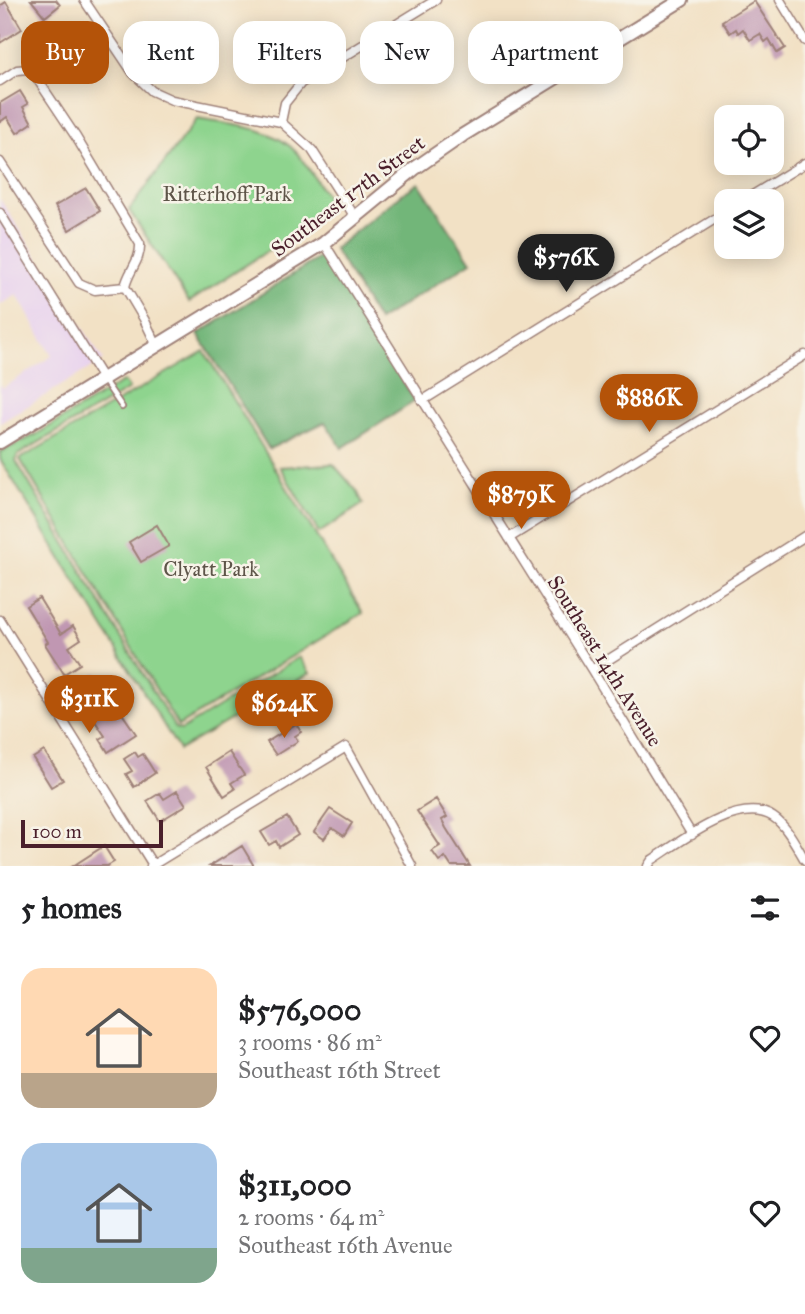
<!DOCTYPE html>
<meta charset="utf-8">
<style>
:root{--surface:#fff;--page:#f2f2f2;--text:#202124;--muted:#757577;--accent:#b45309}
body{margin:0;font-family:"IM FELL Great Primer",serif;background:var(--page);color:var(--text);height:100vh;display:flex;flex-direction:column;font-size:26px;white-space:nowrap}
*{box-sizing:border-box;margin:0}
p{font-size:23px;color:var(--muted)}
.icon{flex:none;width:38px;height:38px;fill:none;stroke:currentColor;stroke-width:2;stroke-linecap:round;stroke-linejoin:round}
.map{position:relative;height:866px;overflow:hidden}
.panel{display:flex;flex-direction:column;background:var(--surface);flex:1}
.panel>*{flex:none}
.guide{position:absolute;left:21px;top:21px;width:763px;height:63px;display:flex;gap:14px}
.buttons{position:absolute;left:714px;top:105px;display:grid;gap:14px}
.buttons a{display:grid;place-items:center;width:70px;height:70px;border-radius:14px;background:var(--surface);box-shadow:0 4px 18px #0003;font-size:35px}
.scale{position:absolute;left:21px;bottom:18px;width:142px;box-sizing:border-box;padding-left:7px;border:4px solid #4a1f2b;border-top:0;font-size:19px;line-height:24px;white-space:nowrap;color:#4a1f2b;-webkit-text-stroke:5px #f7f3e8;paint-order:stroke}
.price{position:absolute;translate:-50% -60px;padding:0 16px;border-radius:24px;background:var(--accent);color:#fff;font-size:23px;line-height:46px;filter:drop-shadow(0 2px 4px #0008)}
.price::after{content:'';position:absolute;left:50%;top:42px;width:21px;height:16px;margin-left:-10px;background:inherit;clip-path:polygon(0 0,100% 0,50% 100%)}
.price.on{background:#222;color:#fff}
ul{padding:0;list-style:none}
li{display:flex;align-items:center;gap:21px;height:175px;padding:0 21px}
li span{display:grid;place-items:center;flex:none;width:196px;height:140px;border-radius:21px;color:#555}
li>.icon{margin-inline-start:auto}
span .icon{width:84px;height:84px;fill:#fffc;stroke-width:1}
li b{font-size:30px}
h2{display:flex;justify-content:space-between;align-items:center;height:84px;padding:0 21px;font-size:30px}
.pill{padding:0 24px;border-radius:21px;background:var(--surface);box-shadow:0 4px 18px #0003;font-size:24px;line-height:63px}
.pill.on{background:var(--accent);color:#fff}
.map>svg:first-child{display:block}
</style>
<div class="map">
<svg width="805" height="866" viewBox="0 0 805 866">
<rect width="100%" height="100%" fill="#f7f3e8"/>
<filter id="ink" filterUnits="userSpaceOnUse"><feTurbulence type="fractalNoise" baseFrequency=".0143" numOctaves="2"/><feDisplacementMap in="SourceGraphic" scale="14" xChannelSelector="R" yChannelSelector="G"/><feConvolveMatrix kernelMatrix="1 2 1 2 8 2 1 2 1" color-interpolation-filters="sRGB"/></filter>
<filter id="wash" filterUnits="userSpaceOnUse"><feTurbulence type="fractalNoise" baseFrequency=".00686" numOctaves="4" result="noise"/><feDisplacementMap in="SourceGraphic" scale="28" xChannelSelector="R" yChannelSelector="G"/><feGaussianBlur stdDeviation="1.57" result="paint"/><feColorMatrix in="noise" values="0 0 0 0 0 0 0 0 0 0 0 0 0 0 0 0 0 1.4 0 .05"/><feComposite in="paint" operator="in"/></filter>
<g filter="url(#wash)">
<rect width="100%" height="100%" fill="#f2e1c5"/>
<path fill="#e8d2ee" d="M0 199 103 360 0 423V384L3 388 52 356 17 295 0 305Z"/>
<path fill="#8ed48e" stroke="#6c7a5c" stroke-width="2" d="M197 119C229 125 274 126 297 153 310 168 320 187 330 203L300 230 189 302 129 210Z
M204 351 363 613 178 726 20 459Z
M124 381 129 389 18 455 16 461 175 728 181 730 299 657 310 673 179 750 0 459V452L35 435Z
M333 464 357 491 363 504 319 533 280 467Z"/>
<path fill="#72b679" stroke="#5e6a52" stroke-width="2" d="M419 183 471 262 378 321 334 249 402 194Z
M325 254 415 401 342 448 325 422 269 449 198 334Z"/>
<g id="blocks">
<path fill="#c097b2" d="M31 0H56L60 5 45 17Z
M754 1 785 48 777 53 769 39 765 42 760 34 750 40 743 29 738 33 736 29 730 33 722 21Z
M6 2 22 29 0 43V6Z
M20 91 28 104 23 107 32 123 17 133 7 117 0 122V103Z
M86 188 100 211 69 230 55 206Z
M157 525 169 546 141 562 129 542Z
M39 598 61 634 73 626 81 639 69 647 80 664 64 674 45 644 48 642 26 606Z
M96 673 103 685 94 691 108 713 113 710 117 715 121 712 136 734 108 752 100 739 105 736 72 687Z
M296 724 301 732 295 736 298 741 276 755 267 742Z
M44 751 63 780 51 787 33 758Z
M135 752 138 757 143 754 155 773 134 787 126 774 132 771 124 759Z
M229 752 244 775 231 783 235 789 224 796 206 767Z
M177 791 186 805 160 821 147 801 160 793 164 799Z
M436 799 447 817 442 820 446 828 470 866H451L445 857 439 861 432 851 440 846 417 811Z
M330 809 352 823 344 836 332 828 324 839 314 832Z
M287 817 298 835 279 847 276 841 269 845 261 832Z
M104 846 114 862 107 866H73Z
M242 846 254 866H210Z"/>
</g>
</g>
<g filter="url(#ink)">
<use href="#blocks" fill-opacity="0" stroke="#9e8078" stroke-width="2"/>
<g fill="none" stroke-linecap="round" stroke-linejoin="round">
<g stroke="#9e8078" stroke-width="8">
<path id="service" d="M103 379 122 407"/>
</g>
<g stroke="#9e8078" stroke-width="11">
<path id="minor" d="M84 0 133 73 152 91 172 100 281 122 312 150 355 217
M780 0 805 41
M0 81 17 70 28 69 34 74 76 137 140 244C141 261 128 271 125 287L144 319 157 346
M281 122 285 103 301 83 436 0
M0 162 79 283 95 290 125 287
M743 201 805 163
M0 213 103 379
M324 243 592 670 692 835
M422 401 726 212
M509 538 805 355
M0 620 153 865
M592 670 805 536
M151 866 346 747 412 866
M648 866 652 860C680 842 739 795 773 817 787 826 797 847 805 860"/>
</g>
<g stroke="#9e8078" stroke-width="16">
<path id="secondary" d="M0 442 324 243 414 169 463 135 682 0"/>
</g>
<use href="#service" stroke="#fff" stroke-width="4.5"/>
<use href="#minor" stroke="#fff" stroke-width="8"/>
<use href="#secondary" stroke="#fff" stroke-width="12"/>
</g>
</g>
<g text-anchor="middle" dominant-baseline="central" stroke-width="5" stroke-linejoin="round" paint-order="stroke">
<g font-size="21" fill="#5e5549" stroke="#f7f3e8">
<text x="227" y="194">Ritterhoff Park</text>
<text x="211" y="569">Clyatt Park</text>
</g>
<g font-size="21" fill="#4a1f2b" stroke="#f7f3e8">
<text transform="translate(348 196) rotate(-37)">Southeast 17th Street</text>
<text transform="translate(605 661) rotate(58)">Southeast 14th Avenue</text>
</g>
</g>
</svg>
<div class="buttons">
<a><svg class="icon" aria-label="locate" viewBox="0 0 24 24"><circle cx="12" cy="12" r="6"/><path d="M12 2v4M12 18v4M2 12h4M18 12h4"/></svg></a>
<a><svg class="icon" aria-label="layers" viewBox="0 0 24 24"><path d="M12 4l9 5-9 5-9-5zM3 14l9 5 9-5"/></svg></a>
</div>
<div class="scale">100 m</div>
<b class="price on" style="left:566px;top:294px">$576K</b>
<b class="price" style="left:649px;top:434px">$886K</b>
<b class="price" style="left:521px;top:531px">$879K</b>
<b class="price" style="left:89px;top:735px">$311K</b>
<b class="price" style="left:284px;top:740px">$624K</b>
<div class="guide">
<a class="pill on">Buy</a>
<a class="pill">Rent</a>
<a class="pill">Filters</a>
<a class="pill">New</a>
<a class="pill">Apartment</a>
</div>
</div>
<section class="panel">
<h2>5 homes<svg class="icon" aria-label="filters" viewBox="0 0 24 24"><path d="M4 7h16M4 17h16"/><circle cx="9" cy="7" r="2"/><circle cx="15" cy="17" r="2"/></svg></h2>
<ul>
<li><span style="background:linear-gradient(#ffd9b3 75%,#b9a48a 0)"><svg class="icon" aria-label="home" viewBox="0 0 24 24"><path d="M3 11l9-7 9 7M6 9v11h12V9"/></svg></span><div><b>$576,000</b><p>3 rooms · 86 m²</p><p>Southeast 16th Street</p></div><svg class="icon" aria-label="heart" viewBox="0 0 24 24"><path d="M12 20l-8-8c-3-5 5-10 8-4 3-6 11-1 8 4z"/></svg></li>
<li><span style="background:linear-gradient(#a9c7e8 75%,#7fa58c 0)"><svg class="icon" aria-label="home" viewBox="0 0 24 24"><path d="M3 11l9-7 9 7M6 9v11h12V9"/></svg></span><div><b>$311,000</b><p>2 rooms · 64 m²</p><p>Southeast 16th Avenue</p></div><svg class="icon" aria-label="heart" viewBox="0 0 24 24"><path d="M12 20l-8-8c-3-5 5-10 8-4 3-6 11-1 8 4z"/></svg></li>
</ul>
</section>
